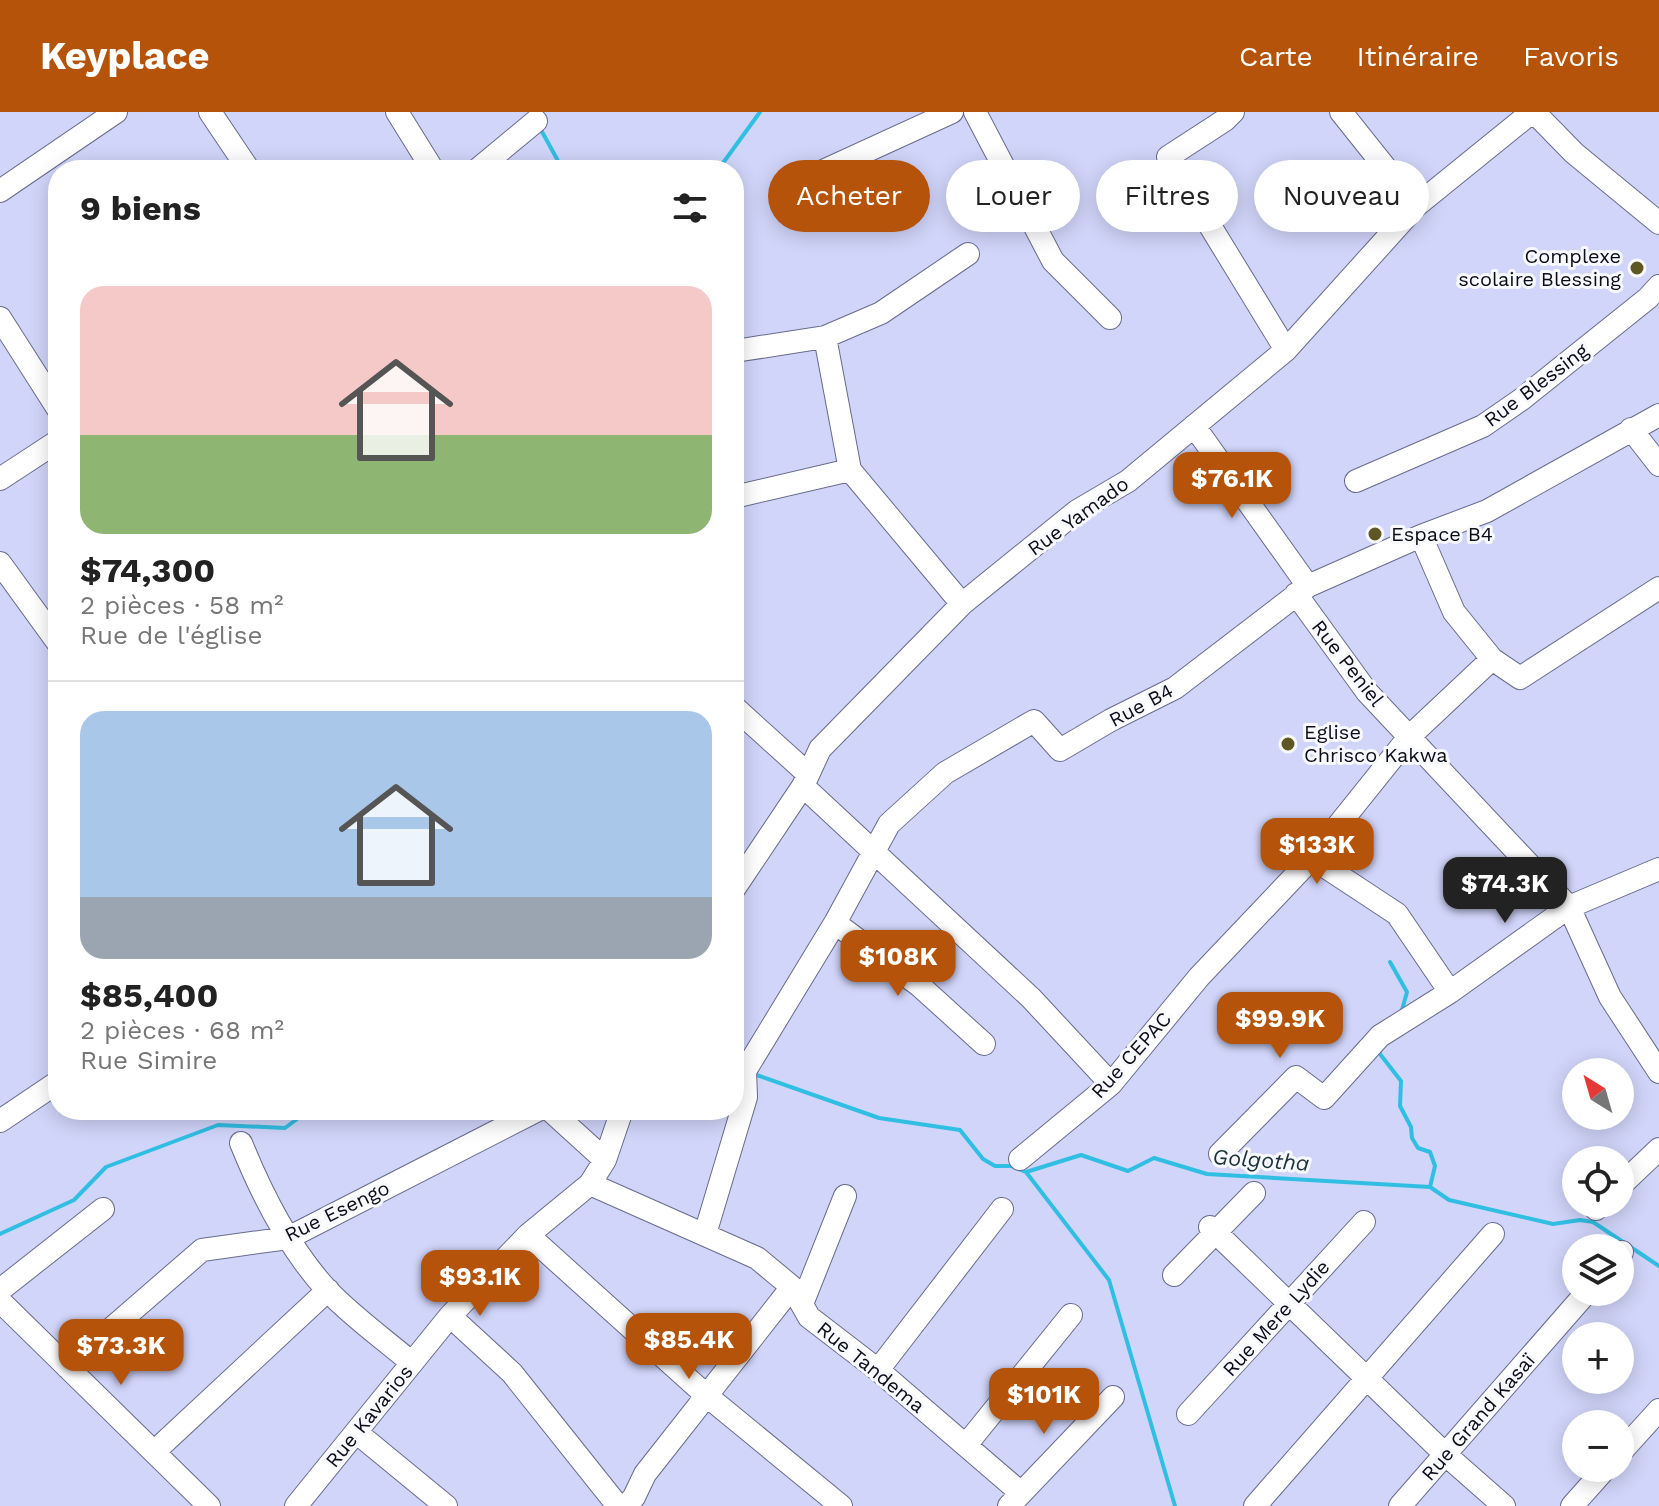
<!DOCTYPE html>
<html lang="fr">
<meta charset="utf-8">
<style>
:root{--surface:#fff;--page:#f2f2f2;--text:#222;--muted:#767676;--line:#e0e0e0;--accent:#b45309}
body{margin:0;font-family:"Work Sans",sans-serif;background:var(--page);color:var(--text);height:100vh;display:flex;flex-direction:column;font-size:30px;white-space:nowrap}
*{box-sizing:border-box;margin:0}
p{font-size:26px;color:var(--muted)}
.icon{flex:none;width:44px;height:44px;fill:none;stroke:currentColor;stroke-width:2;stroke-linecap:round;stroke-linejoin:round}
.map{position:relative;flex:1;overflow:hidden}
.details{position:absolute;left:48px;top:48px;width:696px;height:960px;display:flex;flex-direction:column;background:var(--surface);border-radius:32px;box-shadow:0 4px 20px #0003}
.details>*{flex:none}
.hud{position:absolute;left:768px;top:48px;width:760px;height:72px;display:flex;gap:16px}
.needle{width:52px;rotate:323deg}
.buttons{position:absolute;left:1562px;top:946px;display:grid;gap:16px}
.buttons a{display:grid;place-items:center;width:72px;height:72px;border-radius:50%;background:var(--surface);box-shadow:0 4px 20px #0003;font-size:40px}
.price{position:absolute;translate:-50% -68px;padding:0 18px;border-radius:16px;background:var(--accent);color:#fff;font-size:26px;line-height:52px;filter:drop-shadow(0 2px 4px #0008)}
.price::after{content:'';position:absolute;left:50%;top:48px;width:24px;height:18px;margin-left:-12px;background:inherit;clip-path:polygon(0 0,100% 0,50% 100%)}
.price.selected{background:#222;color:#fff}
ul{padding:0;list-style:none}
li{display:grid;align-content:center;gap:16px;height:424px;padding:0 32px}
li+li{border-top:2px solid var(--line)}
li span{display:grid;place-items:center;height:248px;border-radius:24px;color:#555}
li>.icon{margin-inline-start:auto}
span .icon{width:144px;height:144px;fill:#fffc;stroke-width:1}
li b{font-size:34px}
h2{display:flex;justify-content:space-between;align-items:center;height:96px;padding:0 32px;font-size:34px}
.tag{padding:0 28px;border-radius:36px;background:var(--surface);box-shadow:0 4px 20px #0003;font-size:28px;line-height:72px}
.tag.selected{background:var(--accent);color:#fff}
header{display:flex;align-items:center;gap:48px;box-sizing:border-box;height:112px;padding:0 40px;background:var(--accent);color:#fff}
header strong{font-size:38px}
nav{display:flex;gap:44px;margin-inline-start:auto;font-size:28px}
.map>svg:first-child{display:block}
</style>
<header>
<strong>Keyplace</strong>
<nav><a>Carte</a><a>Itinéraire</a><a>Favoris</a></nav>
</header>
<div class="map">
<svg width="1659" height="1394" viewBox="0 0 1659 1394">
<rect width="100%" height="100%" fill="#d1d5fa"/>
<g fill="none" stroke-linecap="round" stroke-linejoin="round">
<path stroke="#31bee3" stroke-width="4" d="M540 16 563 58
M712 58 723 51 760 0
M1390 850 1407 880 1402 898
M1380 935V942L1401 969 1400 994 1411 1015 1412 1026 1418 1036 1430 1040 1435 1054 1430 1075
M754 962 879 1006 960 1018 983 1047 995 1054H1011L1026 1060 1081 1043 1128 1059 1154 1046 1207 1062 1430 1075 1449 1088 1553 1112 1580 1108 1593 1110 1659 1154
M1026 1060 1109 1168 1175 1394
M0 1122 74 1088 106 1055 218 1013 285 1016 309 998"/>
<g stroke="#686b8c" stroke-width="24">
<path id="minor" d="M210 0 249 58
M397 0 433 58
M975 0 1053 149 1110 206
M1233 0 1225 8 1168 45 1286 238
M1341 0 1416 94
M1534 0 1574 41 1659 111
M477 58 536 9
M797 71 952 0
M0 79 116 0
M0 206 58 297
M825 225 850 358 962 492
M735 239 825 225 881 201 968 142
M1194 314 1308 474
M1631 317 1659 353
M0 367 58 329
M1356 369 1483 314 1522 287 1648 186 1659 174
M734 385 850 358
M1421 424 1454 500 1492 547 1520 566 1659 476
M0 451 58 531
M1296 482 1367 580 1569 795 1610 885 1659 960
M734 595 807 661
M803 674 1031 886 1111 972
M1312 746 1397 802 1450 880
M734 777 803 674 820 637 962 492 1077 399 1128 369 1286 238 1416 94 1532 0
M835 811 920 874 984 932
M550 998 605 1048
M0 1009 58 970
M241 1031C262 1083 289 1137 328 1179 353 1205 385 1228 412 1251
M1220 1042 1296 965 1324 986 1380 924 1450 880 1569 795 1659 757
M1020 1047 1111 972 1199 865 1312 746 1409 625 1492 547
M590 1072 757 1146 792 1175 809 1205 878 1258 1021 1381
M1620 1074 1659 1037
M1596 1097 1601 1092
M1210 1115 1446 1343 1504 1394
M705 1122 746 985 745 959 835 811 889 712 945 661 1034 609 1060 638 1111 608 1175 576 1308 474 1421 424 1487 399 1659 303
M528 1123 707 1284 841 1394
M1620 1142 1622 1140
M1174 1163 1254 1081
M0 1178 103 1097
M0 1189 209 1394
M802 1192 845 1084
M450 1204 512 1261 618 1394
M67 1255 202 1138 288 1126 538 998
M878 1258 1002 1097
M1188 1302 1364 1110
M356 1320 446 1394
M966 1333 1071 1203
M154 1340 328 1178
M1620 1341 1659 1298
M296 1394 450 1204 528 1123 590 1072 605 1048 622 998
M626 1394 634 1385 645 1362 792 1175
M1009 1394 1113 1285
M1255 1394 1493 1122
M1400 1394 1587 1180
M1572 1394 1606 1356"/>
</g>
<use href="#minor" stroke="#fff" stroke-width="22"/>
</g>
<g fill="#5f5723" stroke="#f8f9fd" stroke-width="3">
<circle cx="1637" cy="156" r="8"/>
<circle cx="1375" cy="422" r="8"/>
<circle cx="1288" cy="632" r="8"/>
</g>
<g text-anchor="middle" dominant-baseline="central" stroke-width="6" stroke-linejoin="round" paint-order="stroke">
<g font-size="20" fill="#0b0c18" stroke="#f8f9fd" text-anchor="start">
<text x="1621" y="144" text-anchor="end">Complexe<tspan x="1621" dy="23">scolaire Blessing</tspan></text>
<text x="1391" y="422">Espace B4</text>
<text x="1304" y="620">Eglise<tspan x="1304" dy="23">Chrisco Kakwa</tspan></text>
</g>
<g font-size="20" fill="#0b0c18" stroke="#f8f9fd">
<text transform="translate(1536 273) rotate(-37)">Rue Blessing</text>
<text transform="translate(1078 404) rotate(-36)">Rue Yamado</text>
<text transform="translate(1348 551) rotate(52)">Rue Peniel</text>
<text transform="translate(1141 593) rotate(-28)">Rue B4</text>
<text transform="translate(1131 943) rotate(-48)">Rue CEPAC</text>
<text transform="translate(337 1099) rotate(-26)">Rue Esengo</text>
<text transform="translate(1276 1206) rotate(-48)">Rue Mere Lydie</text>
<text transform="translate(871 1255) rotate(39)">Rue Tandema</text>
<text transform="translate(369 1304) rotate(-51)">Rue Kavarios</text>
<text transform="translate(1478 1305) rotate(-49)">Rue Grand Kasaï</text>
</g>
<g font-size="22" font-style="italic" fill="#1c3239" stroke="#f8f9fd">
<text transform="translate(1261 1048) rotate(4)">Golgotha</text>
</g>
</g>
</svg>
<div class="buttons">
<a><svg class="needle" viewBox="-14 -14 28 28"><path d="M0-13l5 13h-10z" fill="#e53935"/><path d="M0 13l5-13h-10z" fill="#767676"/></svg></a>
<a><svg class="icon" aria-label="locate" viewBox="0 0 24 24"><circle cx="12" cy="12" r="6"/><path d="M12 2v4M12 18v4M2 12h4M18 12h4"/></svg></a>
<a><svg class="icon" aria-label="layers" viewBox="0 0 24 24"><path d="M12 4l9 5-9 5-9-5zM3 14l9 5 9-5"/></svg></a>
<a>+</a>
<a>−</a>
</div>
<b class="price" style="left:1232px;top:408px">$76.1K</b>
<b class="price" style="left:1317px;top:774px">$133K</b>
<b class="price selected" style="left:1505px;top:813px">$74.3K</b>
<b class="price" style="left:898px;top:886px">$108K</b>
<b class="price" style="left:1280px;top:948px">$99.9K</b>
<b class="price" style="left:480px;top:1206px">$93.1K</b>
<b class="price" style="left:689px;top:1269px">$85.4K</b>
<b class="price" style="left:121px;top:1275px">$73.3K</b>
<b class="price" style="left:1044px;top:1324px">$101K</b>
<div class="hud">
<a class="tag selected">Acheter</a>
<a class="tag">Louer</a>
<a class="tag">Filtres</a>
<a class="tag">Nouveau</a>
</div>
<section class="details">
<h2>9 biens<svg class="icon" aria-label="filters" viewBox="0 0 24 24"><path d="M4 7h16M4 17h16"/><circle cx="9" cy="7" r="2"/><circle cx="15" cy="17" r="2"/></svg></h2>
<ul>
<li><span style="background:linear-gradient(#f6c9c9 60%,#8fb573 0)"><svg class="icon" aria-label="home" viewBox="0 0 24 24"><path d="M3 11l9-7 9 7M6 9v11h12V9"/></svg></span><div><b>$74,300</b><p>2 pièces · 58 m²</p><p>Rue de l'église</p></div></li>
<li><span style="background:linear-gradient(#a9c7e8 75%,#9aa5b1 0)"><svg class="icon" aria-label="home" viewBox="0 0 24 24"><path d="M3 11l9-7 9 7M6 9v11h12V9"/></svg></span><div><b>$85,400</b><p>2 pièces · 68 m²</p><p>Rue Simire</p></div></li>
</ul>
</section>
</div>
